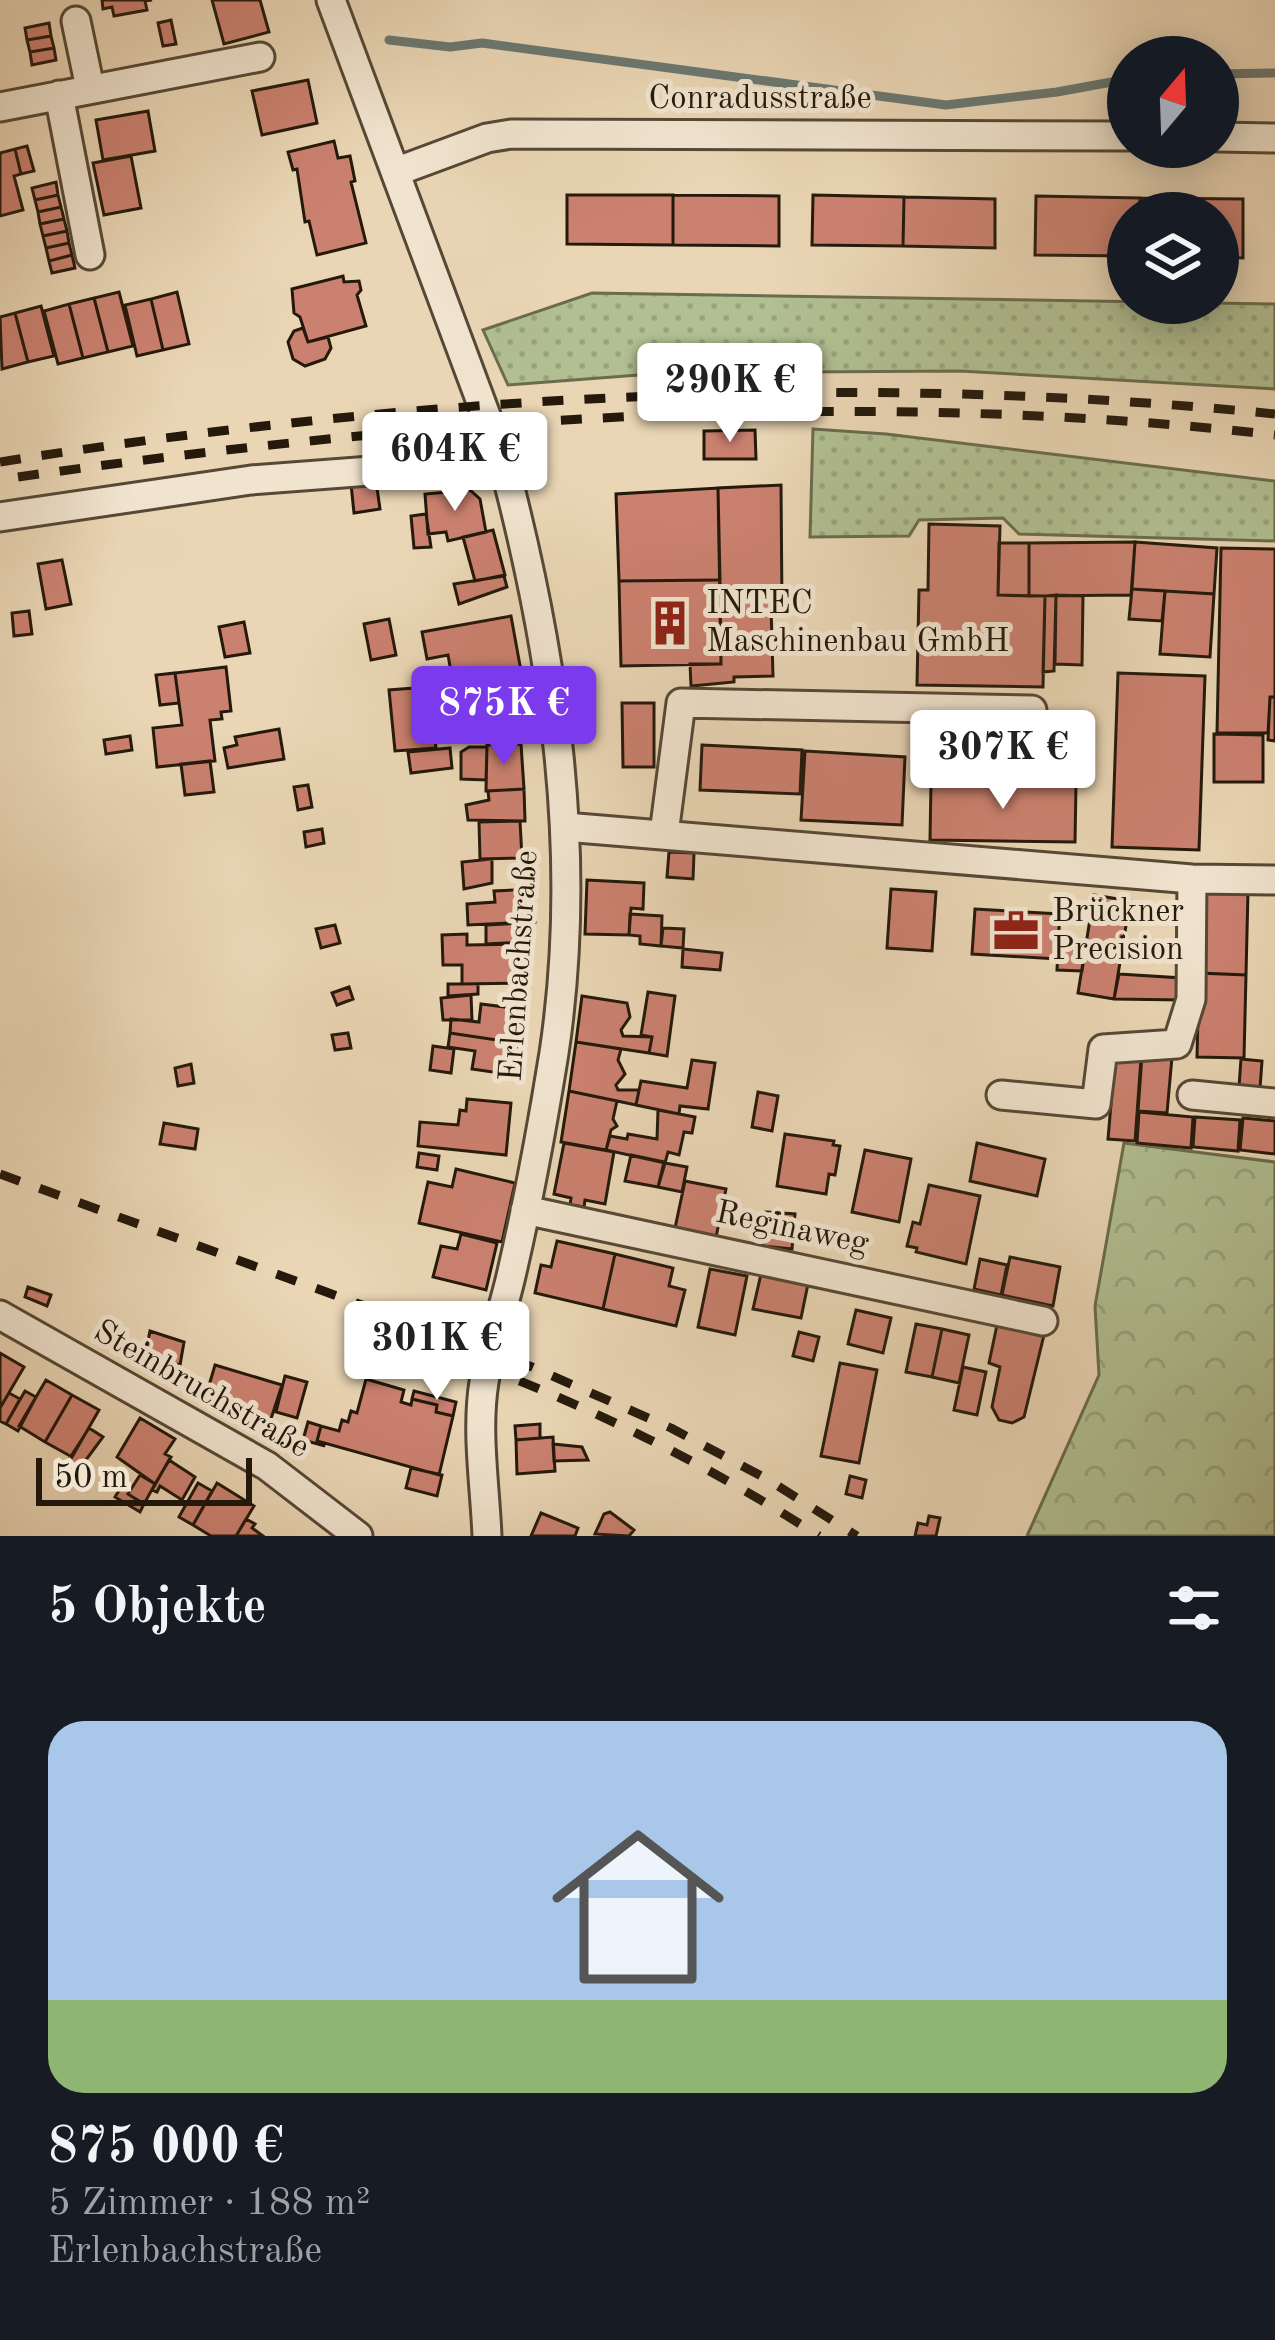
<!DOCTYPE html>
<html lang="de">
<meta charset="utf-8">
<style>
:root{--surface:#171b24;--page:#20242c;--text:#f1f3f6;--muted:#9ea1a6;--accent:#7c3aed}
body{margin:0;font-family:"Old Standard TT",serif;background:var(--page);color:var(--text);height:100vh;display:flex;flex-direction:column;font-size:45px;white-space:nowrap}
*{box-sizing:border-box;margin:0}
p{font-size:39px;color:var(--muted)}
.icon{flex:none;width:66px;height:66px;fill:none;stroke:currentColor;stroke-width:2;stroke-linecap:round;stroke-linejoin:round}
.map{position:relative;height:1536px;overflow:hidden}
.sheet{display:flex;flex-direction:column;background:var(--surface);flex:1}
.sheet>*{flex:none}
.needle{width:78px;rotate:19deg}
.fabs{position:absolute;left:1107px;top:36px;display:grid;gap:24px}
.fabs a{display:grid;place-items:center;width:132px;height:132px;border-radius:50%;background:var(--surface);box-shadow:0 6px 30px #0003;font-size:60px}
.scale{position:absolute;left:36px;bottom:30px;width:216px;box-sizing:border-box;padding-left:12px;border:6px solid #24190b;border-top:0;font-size:33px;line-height:42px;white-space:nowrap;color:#24190b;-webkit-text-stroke:9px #f1e4cf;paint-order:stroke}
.price{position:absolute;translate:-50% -102px;padding:0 27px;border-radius:12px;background:#fff;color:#222;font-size:39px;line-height:78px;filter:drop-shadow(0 3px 6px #0008)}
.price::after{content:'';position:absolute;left:50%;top:72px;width:36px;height:27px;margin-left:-18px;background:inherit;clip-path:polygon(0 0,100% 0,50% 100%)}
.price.active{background:var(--accent);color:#fff}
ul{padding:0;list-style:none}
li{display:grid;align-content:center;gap:24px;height:636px;padding:0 48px}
li span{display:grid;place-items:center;height:372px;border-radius:36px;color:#555}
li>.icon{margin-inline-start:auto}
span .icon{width:216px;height:216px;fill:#fffc;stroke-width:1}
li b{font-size:51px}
h2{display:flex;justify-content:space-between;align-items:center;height:144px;padding:0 48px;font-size:51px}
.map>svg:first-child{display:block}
</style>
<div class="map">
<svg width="1275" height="1536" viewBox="0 0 1275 1536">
<defs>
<pattern id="grass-dots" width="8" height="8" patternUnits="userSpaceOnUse" patternTransform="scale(3)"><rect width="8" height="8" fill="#b1bf92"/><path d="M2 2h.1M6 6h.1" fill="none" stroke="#98a47d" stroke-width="1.8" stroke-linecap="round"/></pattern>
<pattern id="forest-crowns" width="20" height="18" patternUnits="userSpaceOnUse" patternTransform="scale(3)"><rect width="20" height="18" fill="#b1bf92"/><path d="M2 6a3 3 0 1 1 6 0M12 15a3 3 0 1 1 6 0" fill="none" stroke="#98a47d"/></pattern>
</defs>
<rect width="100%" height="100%" fill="#ead6b5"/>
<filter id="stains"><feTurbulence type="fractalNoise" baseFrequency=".00167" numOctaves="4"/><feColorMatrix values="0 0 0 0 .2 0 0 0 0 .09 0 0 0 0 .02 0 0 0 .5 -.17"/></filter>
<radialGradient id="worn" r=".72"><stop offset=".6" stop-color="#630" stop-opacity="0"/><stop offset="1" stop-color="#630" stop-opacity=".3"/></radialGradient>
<path fill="url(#grass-dots)" stroke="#6a6c4e" stroke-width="3" d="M592 293 1275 304V389L960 371 665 373 508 385 483 330Z
M813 429 886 434 1275 481V541L1019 534 1003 518 919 520 909 536 810 537Z"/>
<path fill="url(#forest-crowns)" stroke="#6a6c4e" stroke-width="3" d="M1124 1143 1275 1162V1536H1027L1099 1375 1095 1306Z"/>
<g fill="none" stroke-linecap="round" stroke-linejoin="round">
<path stroke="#6b7872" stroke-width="9" d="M389 40 450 47 482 43 946 105 1057 92 1128 79
M1218 74 1275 73"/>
</g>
<path fill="#cb8170" stroke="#24190b" stroke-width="3" d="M102 0H152L145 1 147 10 114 16 112 7 103 9Z
M212 0H260L269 32 224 44Z
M171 20 176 44 163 46 158 23Z
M49 23 51 36 27 40 25 28Z
M51 36 54 48 30 52 27 40Z
M54 48 56 60 32 65 30 52Z
M308 80 317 123 262 135 252 91Z
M148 111 155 151 103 160 96 120Z
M334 141 338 158 350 156 355 181 351 182 366 243 317 255 309 221 305 222 297 169 293 170 288 152Z
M27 146 34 171 21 174 15 149Z
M15 149 21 174 14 176 23 210 0 216V153Z
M131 156 141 208 104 215 93 163Z
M56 182 58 195 35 200 32 188Z
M58 195 61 207 38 212 35 200Z
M567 195H673V245L567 244Z
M673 195 779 196V246L673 245Z
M813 195 904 197 903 246 812 245Z
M1036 196 1140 198 1139 213H1128V256L1035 255Z
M904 197 995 199V248L903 246Z
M1140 198 1243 199V258L1218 257V213H1139Z
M61 207 64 219 40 224 38 212Z
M64 219 67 231 43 236 40 224Z
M67 231 69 243 46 248 43 236Z
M69 243 72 255 49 261 46 248Z
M72 255 75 268 52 273 49 261Z
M343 276 344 282 359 281 361 290 357 295 366 326 308 342 300 317 294 313 292 289Z
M119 292 133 346 108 352 94 298Z
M177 292 189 344 163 350 151 299Z
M94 298 108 352 83 358 69 304Z
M151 299 163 350 137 356 125 305Z
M69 304 83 358 58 364 44 311Z
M41 306 54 356 28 362 15 313Z
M15 313 28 362 2 369 0 317Z
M303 328 308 342 328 337 331 348 325 359 305 366 293 359 288 342 294 331Z
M755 430 756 459H704V431Z
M376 481 380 509 354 513 351 484Z
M781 485 782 607H771L773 676 734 677V682L691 686 690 664H721L718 488Z
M718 488 720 580 619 581 616 494Z
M470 490 480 499 486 532 448 541 446 532 428 534 425 494Z
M426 514 431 547 414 548 411 516Z
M929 524 1000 526 998 595 1045 596 1043 687 917 685 919 590H928Z
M493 530 505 575 475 581 463 537Z
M1135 542 1217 548 1214 594 1132 589Z
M1135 542 1131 595 1029 596V543Z
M999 543H1029V596L998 595Z
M1221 548 1275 549V697H1270L1268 733H1217Z
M62 560 71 604 46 609 38 564Z
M504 576 507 587 459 604 454 584Z
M720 580 721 664 621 666 619 581Z
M1132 589 1165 591 1162 621 1129 619Z
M1165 591 1214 594 1210 657 1160 654Z
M1056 595 1083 596 1082 665 1055 664Z
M1056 595 1054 671 1043 672 1045 596Z
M29 611 32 634 14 636 12 613Z
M511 616 521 671 453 683 448 655 427 659 422 632Z
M389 619 396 655 371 660 364 624Z
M244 622 250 653 225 657 219 627Z
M226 667 231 711 221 712 222 719 210 720 215 761 157 767 153 728 182 725 175 673Z
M175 673 179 703 160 705 156 675Z
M520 673 522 686 494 690 492 677Z
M1118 673 1205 676 1199 850 1112 847Z
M440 686 443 718 442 731H434L436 748 395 751 389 690Z
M1270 697H1275V741L1268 740Z
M622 703H654V767H623Z
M279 729 284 759 228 768 224 748 237 745 235 737Z
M1214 734 1263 735V782H1214Z
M130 736 132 750 106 754 104 740Z
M521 744 524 789 486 791 487 745Z
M702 745 802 750 800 794 700 790Z
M469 747H487L486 780 461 779V752Z
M450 748 452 768 411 773 408 752Z
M805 751 905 757 902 825 801 820Z
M210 761 214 792 185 795 181 764Z
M931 782 1076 784 1075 842 930 840Z
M308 785 312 807 298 810 294 787Z
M524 789 525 821 468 820 466 805 489 800 488 791Z
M520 821 522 858 480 859 479 822Z
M322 829 324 843 306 847 304 832Z
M669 852 694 853 693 879 667 877Z
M492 859V883L464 889 462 862Z
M587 880 644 883 643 909 631 908 629 935 585 934Z
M534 889 535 922 468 925 467 904 495 902 494 891Z
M891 889 936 892 932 951 887 948Z
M1201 890 1248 891 1246 975 1199 973Z
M1094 895 1130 901 1114 999 1078 993Z
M975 909 1060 914 1057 959 972 954Z
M630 914 662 916 661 946 640 944V936L629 935Z
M525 923 526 942 486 944V925Z
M335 925 340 943 321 948 316 929Z
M663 928 684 929 683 948 661 946Z
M467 934V945L517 944 518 983 462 984V965H443L442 935Z
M1058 947 1085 951 1082 971 1057 970Z
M683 949 722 953 720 970 682 967Z
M1199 973 1246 975 1244 1058 1197 1057Z
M1119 974 1182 978V1000L1114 999Z
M448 984H478V994L448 996Z
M349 987 353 999 337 1005 332 993Z
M648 992 675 996 667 1056 649 1053 652 1037 641 1035Z
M471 995 472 1020H443L441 998Z
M582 996 627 1003 630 1017 621 1030 623 1036 652 1037 649 1053 576 1042Z
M481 1004 521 1009 517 1043 450 1033 451 1019 479 1022Z
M348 1033 351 1048 335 1050 332 1035Z
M450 1033 517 1043 513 1075 472 1069 475 1051 448 1047Z
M576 1042 621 1049 618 1060 625 1074 616 1085 618 1090H639L636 1105 569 1091Z
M433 1046 454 1049 451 1073 430 1070Z
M1142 1055 1172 1057 1167 1113 1138 1111Z
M1115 1057 1141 1059 1135 1141 1108 1139Z
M1241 1059 1262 1061 1260 1088 1239 1087Z
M692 1060 715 1063 708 1109 680 1106 679 1114 636 1105 641 1081 687 1088Z
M191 1064 194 1083 178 1086 175 1068Z
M569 1091 617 1101 613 1119 617 1126 611 1130 606 1150 561 1142Z
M758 1092 778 1096 772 1131 752 1127Z
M467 1099 511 1103 506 1155 418 1146 420 1122 458 1125 460 1110 466 1111Z
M658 1110 695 1117 692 1133 684 1132 679 1155 668 1152 665 1163 606 1150 610 1136 627 1139 628 1134 657 1139Z
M1139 1112 1193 1117 1191 1148 1137 1143Z
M1195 1117 1240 1120 1238 1151 1193 1147Z
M1243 1118 1275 1121V1154L1240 1150Z
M164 1123 198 1129 195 1149 160 1144Z
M785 1134 834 1141 833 1145 840 1146 835 1175 829 1174 826 1194 777 1186Z
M564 1143 614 1152 605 1204 585 1200 584 1207 570 1205 571 1198 554 1194Z
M977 1143 1045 1159 1037 1196 970 1181Z
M865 1150 911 1159 899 1222 852 1212Z
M419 1153 439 1156 437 1170 417 1167Z
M631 1155 664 1162 658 1187 625 1181Z
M665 1163 687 1167 682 1192 658 1187Z
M456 1169 515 1183 502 1242 419 1223 428 1182 452 1187Z
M685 1181 726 1189 716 1237 675 1228Z
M929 1185 980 1196 966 1264 916 1252 917 1248 907 1246 913 1222 920 1224Z
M724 1200 740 1203 735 1224 719 1221Z
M766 1212 795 1214 792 1249 763 1246Z
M461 1234 497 1243 486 1290 433 1277 441 1246 457 1249Z
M557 1241 615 1254 603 1309 535 1293 541 1265 551 1267Z
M615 1254 673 1268 669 1286 685 1290 676 1326 603 1309Z
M1010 1257 1060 1267 1053 1306 1002 1295Z
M980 1259 1007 1265 1001 1295 974 1289Z
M710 1269 747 1276 735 1335 698 1327Z
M761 1274 808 1284 801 1318 753 1309Z
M28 1287 51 1295 47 1306 25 1297Z
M856 1310 891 1318 883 1353 848 1344Z
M916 1324 942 1329 932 1377 906 1372Z
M997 1325 1044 1335 1024 1417 1012 1423 999 1420 992 1407 1000 1367 989 1363Z
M942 1329 969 1335 959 1383 932 1377Z
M150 1331 184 1342 180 1365 145 1355Z
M799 1332 819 1337 813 1361 793 1356Z
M0 1353 24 1367 0 1408Z
M840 1363 877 1370 859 1463 821 1456Z
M215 1365 282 1385 269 1425 232 1414 227 1406 205 1399Z
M963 1367 986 1372 977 1415 954 1410Z
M285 1376 307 1382 297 1418 276 1412Z
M366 1379 404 1390 401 1402 411 1405 412 1399 437 1405 436 1412 453 1416 439 1475 317 1441 321 1426 339 1431 342 1420 348 1422 351 1411 357 1413Z
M46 1380 72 1395 45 1442 19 1426Z
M25 1391 36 1397 18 1431 6 1424Z
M414 1391 456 1402 453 1416 436 1412 437 1405 412 1399Z
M9 1393 20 1399 6 1424 0 1421V1408Z
M72 1395 99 1410 72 1457 45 1442Z
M140 1418 175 1439 165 1454 171 1457 155 1484 117 1457Z
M308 1422 321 1426 317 1441 325 1446 303 1440Z
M540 1424V1438L516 1440 515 1426Z
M89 1428 103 1437 80 1468 68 1461Z
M553 1437 555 1471 517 1474 516 1440Z
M553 1444 582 1447 588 1460 554 1461Z
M169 1460 195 1477 182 1500 160 1486 157 1492 152 1490Z
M411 1468 442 1475 437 1496 406 1488Z
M140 1475 155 1484 144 1504 128 1494Z
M850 1476 866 1480 862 1498 846 1494Z
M198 1483 212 1491 193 1525 179 1517Z
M217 1483 254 1506 236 1536H211L193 1525Z
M123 1484 131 1489 128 1494 144 1504 140 1512 115 1497Z
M610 1512 634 1530 629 1536 595 1534 604 1514Z
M541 1513 578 1528 575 1536H531Z
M929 1516 940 1518 936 1536H915L918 1523 927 1525Z
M246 1519 255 1524 252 1528 263 1536H236Z"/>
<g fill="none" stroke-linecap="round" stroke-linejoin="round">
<g stroke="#564836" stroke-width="33">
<path id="minor" d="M331 0 503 461C554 654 584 854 554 1053 542 1128 528 1203 511 1276 503 1311 490 1346 484 1382 476 1431 485 1486 487 1536
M76 21 90 88
M59 95 90 255
M0 107 260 57
M1218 137 1275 138
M398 171 487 138 511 134 1128 136
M0 517 251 480 503 461
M565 827 1192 879 1275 880
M664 834 681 703 1032 710
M1001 1095 1096 1104 1103 1049 1177 1044 1191 999 1192 879
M1192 1095 1275 1103
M525 1210 1043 1321
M0 1315 267 1466 358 1536"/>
</g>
<use href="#minor" stroke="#f1e4cf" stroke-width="27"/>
<path stroke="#24190b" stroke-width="9" stroke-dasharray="21 21" stroke-linecap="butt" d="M0 462C421 395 850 371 1275 414
M18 477C433 418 857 387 1275 435
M0 1174 525 1364 671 1428 767 1479 857 1536
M441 1351C573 1398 701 1460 819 1536"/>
</g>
<defs>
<g id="building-bare" transform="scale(3.6)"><path d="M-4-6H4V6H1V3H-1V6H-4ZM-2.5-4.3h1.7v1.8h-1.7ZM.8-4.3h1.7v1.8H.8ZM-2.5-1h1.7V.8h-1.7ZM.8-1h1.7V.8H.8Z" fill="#8f2418" stroke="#f1e4cf" stroke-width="2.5" paint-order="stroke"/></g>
<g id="office-bare" transform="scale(3.6)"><path d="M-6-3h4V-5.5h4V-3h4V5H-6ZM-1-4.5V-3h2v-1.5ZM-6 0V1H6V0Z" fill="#8f2418" stroke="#f1e4cf" stroke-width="2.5" paint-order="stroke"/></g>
</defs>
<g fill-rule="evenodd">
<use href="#building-bare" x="670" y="623"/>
<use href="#office-bare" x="1016" y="931"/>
</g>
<g text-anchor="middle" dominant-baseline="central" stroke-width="10" stroke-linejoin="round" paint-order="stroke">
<g font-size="33" fill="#24190b" stroke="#f1e4cf">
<text x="760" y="99">Conradusstraße</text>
<text transform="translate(520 966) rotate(-86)">Erlenbachstraße</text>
<text transform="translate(792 1229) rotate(12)">Reginaweg</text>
<text transform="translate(201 1390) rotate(30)">Steinbruchstraße</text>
</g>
<g font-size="33" fill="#24190b" stroke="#f1e4cf" text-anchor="start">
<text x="706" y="604">INTEC<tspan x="706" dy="38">Maschinenbau GmbH</tspan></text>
<text x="1052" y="912">Brückner<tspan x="1052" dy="38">Precision</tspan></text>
</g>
</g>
<rect width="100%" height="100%" filter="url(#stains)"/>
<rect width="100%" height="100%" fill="url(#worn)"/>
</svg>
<div class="fabs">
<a><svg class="needle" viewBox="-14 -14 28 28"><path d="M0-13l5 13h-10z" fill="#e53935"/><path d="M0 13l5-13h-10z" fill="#9ea1a6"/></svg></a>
<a><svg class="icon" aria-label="layers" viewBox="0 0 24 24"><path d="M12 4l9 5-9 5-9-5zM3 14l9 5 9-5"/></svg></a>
</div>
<div class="scale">50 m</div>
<b class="price" style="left:730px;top:445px">290K €</b>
<b class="price" style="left:455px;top:514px">604K €</b>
<b class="price active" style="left:504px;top:768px">875K €</b>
<b class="price" style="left:1003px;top:812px">307K €</b>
<b class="price" style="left:437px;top:1403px">301K €</b>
</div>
<section class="sheet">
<h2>5 Objekte<svg class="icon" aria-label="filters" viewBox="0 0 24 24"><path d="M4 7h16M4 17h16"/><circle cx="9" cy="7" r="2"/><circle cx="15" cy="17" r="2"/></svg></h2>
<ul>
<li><span style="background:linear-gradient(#a9c7e8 75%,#8fb573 0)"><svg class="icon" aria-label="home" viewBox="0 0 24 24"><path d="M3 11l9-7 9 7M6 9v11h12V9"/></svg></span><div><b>875 000 €</b><p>5 Zimmer · 188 m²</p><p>Erlenbachstraße</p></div></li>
</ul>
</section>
